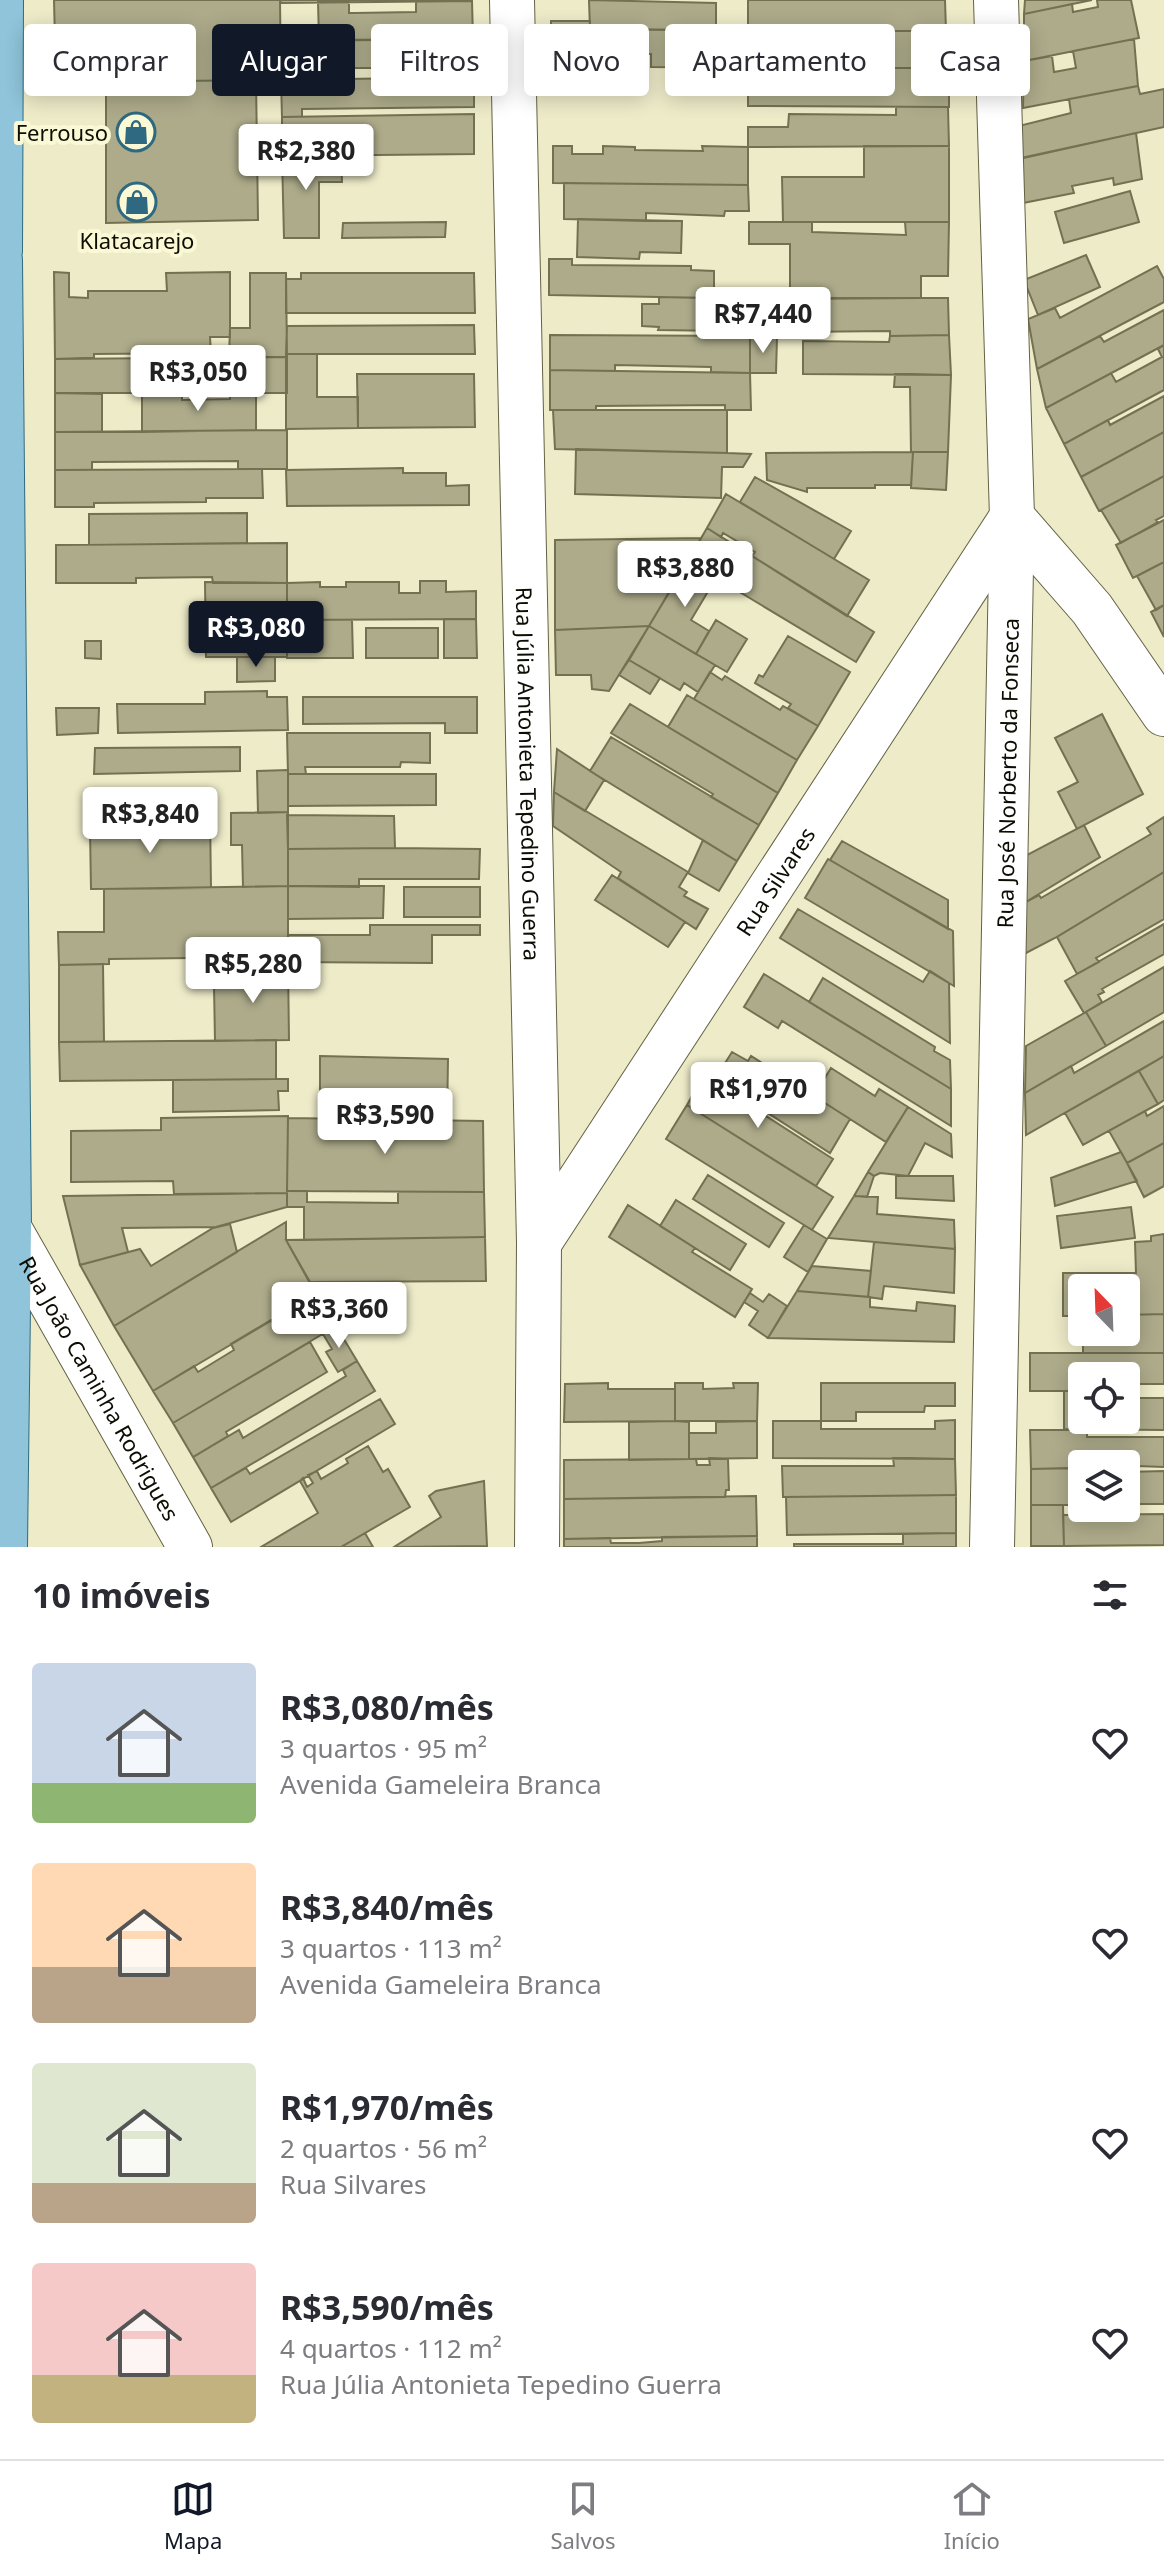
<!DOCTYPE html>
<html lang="pt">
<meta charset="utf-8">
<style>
:root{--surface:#fff;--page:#f2f2f3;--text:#2b2b33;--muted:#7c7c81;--line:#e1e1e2;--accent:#111827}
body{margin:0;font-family:"Noto Sans",sans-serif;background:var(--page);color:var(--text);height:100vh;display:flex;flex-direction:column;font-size:30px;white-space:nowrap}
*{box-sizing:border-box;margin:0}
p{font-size:26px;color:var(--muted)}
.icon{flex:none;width:44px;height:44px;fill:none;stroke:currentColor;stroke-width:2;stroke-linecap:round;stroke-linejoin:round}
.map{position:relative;height:1547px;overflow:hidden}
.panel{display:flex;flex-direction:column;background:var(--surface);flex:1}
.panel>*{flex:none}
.banner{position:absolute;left:24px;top:24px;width:1116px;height:72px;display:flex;gap:16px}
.needle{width:52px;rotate:337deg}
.tools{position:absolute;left:1068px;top:1274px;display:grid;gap:16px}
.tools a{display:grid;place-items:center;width:72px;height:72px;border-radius:8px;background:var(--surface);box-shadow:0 4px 20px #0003;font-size:40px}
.price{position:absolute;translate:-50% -68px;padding:0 18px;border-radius:8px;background:#fff;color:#222;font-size:26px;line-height:52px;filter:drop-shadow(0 2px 4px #0008)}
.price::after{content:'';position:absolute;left:50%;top:48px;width:24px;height:18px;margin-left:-12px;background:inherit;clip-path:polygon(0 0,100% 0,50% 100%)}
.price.selected{background:var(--accent);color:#fff}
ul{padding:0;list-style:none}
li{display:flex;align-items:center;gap:24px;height:200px;padding:0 32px}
li span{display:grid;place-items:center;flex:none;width:224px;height:160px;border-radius:8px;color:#555}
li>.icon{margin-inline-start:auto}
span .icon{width:96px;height:96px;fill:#fffc;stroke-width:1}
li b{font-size:34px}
h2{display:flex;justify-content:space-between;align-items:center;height:96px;padding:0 32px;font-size:34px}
.pill{padding:0 28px;border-radius:8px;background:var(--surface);box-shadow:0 4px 20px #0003;font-size:28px;line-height:72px}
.pill.selected{background:var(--accent);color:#fff}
.menu{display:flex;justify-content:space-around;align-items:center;height:112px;border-top:2px solid var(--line);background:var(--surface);font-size:22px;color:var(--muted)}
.menu a{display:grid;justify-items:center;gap:4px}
.menu .selected{color:var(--accent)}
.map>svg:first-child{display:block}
</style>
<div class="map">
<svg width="1164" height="1547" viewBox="0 0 1164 1547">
<rect width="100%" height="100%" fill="#edebc8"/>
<path fill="#adab8a" stroke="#737152" stroke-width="2" d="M54 0H280L281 80 56 82Z
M280 0H472V1L281 3Z
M589 0 716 3V30L590 29Z
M748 0H945L946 31H748Z
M1025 0H1092L1024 14Z
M1097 0H1131L1139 38 1024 61V14L1072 4 1073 12 1098 7Z
M416 1H472L473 39 319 40 318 2H349V13H354L416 12Z
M551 21H590V29L748 31V68L651 67V54L551 53Z
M876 31H946V68H748V37L876 38Z
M473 39 474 77H421V67H397L396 78H385L384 68H348V79L281 80V41Z
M1134 39 1138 86 1023 108 1024 61 1052 56 1054 72 1076 68 1073 51Z
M748 68H783V89H800V75L890 76V68H949V107L748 106Z
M474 77V107L302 109V117H282L281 80Z
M256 80 258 220 106 223V82Z
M1138 86 1140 94 1164 89V127L1021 158 1015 127 1071 113 1069 99Z
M896 107H948L949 146 748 147V127H788L789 114 896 115Z
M474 114V154L282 156V117Z
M1136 133 1142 179 1114 185 1113 178 1072 186 1074 193 1023 203 1019 159Z
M553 146H572V154H603V146L635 147V150L703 151 702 146 748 147V185L553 183Z
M864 146H949V222H783L782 177H864Z
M341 155 342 182H319V238H284L282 156Z
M564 183 748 185 749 211H725L724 216 646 213V221L564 219Z
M1130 191 1139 222 1064 243 1055 212Z
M578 219 682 221 681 253 640 252 639 259 577 257Z
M446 222 445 237 342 238 343 223Z
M749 222H812V232L906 235 905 222H949L948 276H921V298H790V244H749Z
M1086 255 1100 287 1038 315 1024 280Z
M549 259H572V265L691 266V270L714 271V298L549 295Z
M1157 266 1164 279V302L1037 369 1028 319 1055 308 1060 318Z
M54 272 69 273V297L88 298V291H167L166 273 230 272V337H210L211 353 94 354V358L55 359Z
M250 273H286L287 357H229L230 328H250Z
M301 273H474L475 313H286V279H301Z
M659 297 750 299V336L724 337V331L658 330 659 327 642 326V304H659Z
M775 298V336H750V299Z
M921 298H948L949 335 890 336V331L794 332 793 299Z
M1164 310V345L1046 408 1037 369 1100 336 1104 342Z
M474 325 475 354H286L287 326Z
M550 335 750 336V373L711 372V367L615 365V371L550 370Z
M949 335 951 375 803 374V341L889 342 890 336Z
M750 336 777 337 776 373H750Z
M1164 345V390L1064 444 1046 408 1111 373 1116 382 1162 357 1158 349Z
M286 354H317V397H358V428L286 429Z
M287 357V393H55V359Z
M550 370 750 373 751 410H725V405L596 406V410H550Z
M357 374H474L475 427 358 428Z
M895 374 951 375 948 452H911L910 387H894Z
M55 393 102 394V432H55Z
M142 393H182V400L230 399V393H256V430L142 432Z
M1164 396V432L1081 477 1064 444 1108 420 1110 425Z
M553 410H727V453L555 449Z
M287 430V469H238V461L92 462V470H55V432Z
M1164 432V476L1099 511 1081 477Z
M576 449 727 453 751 454 743 467H722L721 498 575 494Z
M913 452H948L946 490 911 488Z
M913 452 911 485H875V488H807V492L767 480 766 453Z
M403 468V473H446V486L469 485V505L287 506 286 470Z
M262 469 263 498H206V502L94 503V507H55V470Z
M1164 476V516L1156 520 1158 522 1121 543 1101 510Z
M755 477 851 531 834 559 740 502Z
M726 494 869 580 847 616 752 556 755 552 723 533 721 537 707 528Z
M247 513V543L89 545V514Z
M1164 520V562L1133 578 1116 545Z
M707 528 874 632 856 662 688 561Z
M701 538 649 626 555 630V540Z
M287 543V583H213L212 577 136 578V583H56V545Z
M688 561 716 578 691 620 709 631 696 654 649 626Z
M1164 562V605L1156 610 1137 576Z
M420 581H446V592L476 591V619L287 620V583L320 582V587H346V582H399V593H420Z
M205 582 287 583V657H206Z
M1164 605V637L1151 612Z
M444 619H476L477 658H444Z
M287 620H352L353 658H287Z
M716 620 747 639 727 672 696 654Z
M649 626 609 691 592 689 591 675H556L555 630Z
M649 626 715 665 698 692 684 683 680 690 629 660Z
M366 628H438V658H366Z
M788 636 850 672 818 726 788 708 791 704 755 683 759 675 763 677Z
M85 641H101V659L85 658Z
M237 657H275V681L237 682Z
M629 660 660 678 650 694 619 675Z
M710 672 722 680 725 676 780 710 783 706 818 726 797 760 694 699Z
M267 691V697H287L288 730 118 733 117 704H205V692Z
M687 695 797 760 778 793 668 727Z
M303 697H477V733H445V723L303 724Z
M630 704 778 793 759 825 711 797 713 794 611 733Z
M56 708H99L98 733 57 735Z
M1102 714 1143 794 1077 829 1058 792 1078 782 1055 738Z
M287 733H430V763L401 762 400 767H305L306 774H288Z
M611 737 759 825 737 861 590 771Z
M240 747V771L94 774 95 748Z
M557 749 604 780 585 811 554 792Z
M288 770V812L258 813 257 771Z
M288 774H436V805L288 806Z
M554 792 688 872 679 887 687 892 684 896 708 909 696 929 618 878 621 872 553 826Z
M288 812V886L243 887 242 845H231V813Z
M94 814 119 815 120 827H188L189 814H210L211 888 91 889 90 830H94Z
M287 815 394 816 395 848 288 849Z
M1164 817V872L1055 938 1024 954V903L1039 895 1041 898 1151 834 1147 828Z
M1084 825 1100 857 1024 903 1025 856Z
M703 840 737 861 719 891 688 873Z
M842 841 948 900V929L830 860Z
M395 848 480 849 479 879H359V887L288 886V849Z
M828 859 953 931 954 986 805 898Z
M1164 872V919L1096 958 1099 962 1077 974 1057 937Z
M612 875 685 922 668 947 595 900Z
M288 886H384L383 918 288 919Z
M288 886V957L109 959V964L59 965 58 932H104V889Z
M404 887H480V917H404Z
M798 909 923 982 930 971 949 983 950 1043 780 938Z
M1164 924V954L1102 989 1104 992 1098 995 1102 1002 1084 1013 1065 981Z
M370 925H480V935H432V963L288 962V935H370Z
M255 963H288L289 1040 215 1041 214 986H217V974L245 973V985L256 986Z
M103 964 104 1042H59V965Z
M1164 967V1012L1106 1046 1086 1012Z
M764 974 951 1089V1126L782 1021 778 1028 744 1007Z
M823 978 935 1047 934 1051 950 1060 951 1089 809 1002Z
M1086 1012 1106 1046 1025 1093 1026 1046Z
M1164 1021V1056L1026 1135 1025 1093 1071 1066 1074 1073Z
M276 1040V1079L60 1081 59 1042Z
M732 1052 748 1061 751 1056 850 1119 830 1153 715 1079Z
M320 1056 448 1059 447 1120 320 1118Z
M1164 1056V1100L1158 1104 1139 1071Z
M831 1068 875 1096 879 1089 908 1107 886 1142 814 1096Z
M1139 1071 1158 1104 1083 1145 1065 1113Z
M705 1073 735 1092 733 1095 833 1159 816 1186 687 1105Z
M276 1079H288V1091H278L279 1110 173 1112V1080Z
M687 1105 833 1197 812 1230 666 1139Z
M1164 1106V1143L1127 1163 1109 1131 1145 1111 1147 1116Z
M908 1107 951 1134 952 1157 925 1143 908 1176 880 1173 874 1176 868 1172Z
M288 1116 287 1193 174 1194 173 1181 71 1182V1131L161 1130V1118Z
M288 1118 483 1121 484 1192 287 1191Z
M1164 1143V1186L1144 1197 1127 1163Z
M1121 1152 1137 1181 1055 1206 1051 1178Z
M868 1172 874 1176 867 1197 854 1196Z
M708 1175 784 1223 769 1247 693 1199Z
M896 1176H953L954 1201 896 1198Z
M287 1191H307V1202L398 1203V1192H484L485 1237 304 1240V1207H287Z
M287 1193V1207L216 1227 122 1228 128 1252 80 1265 63 1196Z
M854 1196 878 1197 877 1214 954 1220 955 1249 828 1238Z
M676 1200 746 1244 730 1270 660 1226Z
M628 1205 695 1248 692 1252 752 1289 735 1317 609 1237Z
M1131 1207 1135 1238 1061 1248 1057 1216Z
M286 1222V1240L316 1294 153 1391 114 1326Z
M230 1224 237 1252 114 1326 80 1265 140 1249 151 1266 213 1228Z
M804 1225 827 1239 808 1272 784 1257Z
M1164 1234V1314L1126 1315V1288H1082V1316H1063V1273H1136L1135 1242 1151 1241V1236Z
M485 1237 486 1281 310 1282 286 1240Z
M874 1242 955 1249 954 1293 884 1286 882 1299 868 1297Z
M812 1266 871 1271 868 1297 797 1291Z
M797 1291 870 1297V1307L904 1310 916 1311 917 1302 955 1306 954 1342 768 1338Z
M750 1293 763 1302 769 1294 787 1306 768 1338 749 1325 758 1311 744 1302Z
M316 1294 336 1326 173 1423 153 1391 194 1366 198 1372 234 1350 231 1344 271 1320 275 1326 305 1308 301 1303Z
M1164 1314V1353H1083V1332H1126V1315Z
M336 1326 357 1361 338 1372 326 1352 332 1349 323 1334Z
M310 1342 327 1372 226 1432 228 1436 193 1457 173 1423Z
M1030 1353H1164V1384H1126V1376H1082V1391H1030Z
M357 1361 375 1391 211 1488 193 1457 239 1430 243 1438 346 1376 343 1370Z
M608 1383V1389H675V1421L564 1422 565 1384Z
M675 1383H703V1389L734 1388 733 1383H758L757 1421H675Z
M821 1383H955V1406H925L924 1412H856V1421H821Z
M1064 1391H1082V1420H1126V1398H1164V1430L1064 1429Z
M380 1399 395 1424 231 1522 211 1488 246 1468 250 1474Z
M955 1420V1459L773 1458V1421H821V1429H935V1421Z
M675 1421 689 1422V1459L629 1460V1422Z
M757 1421V1458L689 1459V1433H716V1422Z
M1030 1430H1087V1437H1164V1467L1082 1464V1468L1031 1469Z
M368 1446 383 1472 388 1469 410 1507 341 1547H261L318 1513 300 1481 303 1478 307 1487 313 1483 308 1475 317 1471 321 1479 348 1463 346 1459Z
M709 1458 728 1459 729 1490H726L725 1497 564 1499V1460L689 1459H696L697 1465H710Z
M893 1458 955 1459 956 1495 783 1497 782 1466H894Z
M1069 1468 1070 1473H1082V1505H1031V1469Z
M1164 1471V1504H1126V1472Z
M484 1481 487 1546 394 1547 441 1517 429 1496 436 1491Z
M956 1495V1533L787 1535 786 1497Z
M756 1496 757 1536 564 1539V1499Z
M1031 1505H1063L1064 1546H1031Z
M1164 1514V1545L1064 1546 1063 1515Z
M365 1533 373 1547H341Z
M956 1533V1547H794V1544H903V1534Z
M757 1536V1547H564V1539L610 1538 611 1543H639L662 1541V1537Z"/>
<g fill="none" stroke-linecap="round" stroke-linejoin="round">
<g stroke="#646244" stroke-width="46">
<g id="minor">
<path id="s1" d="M512 0 539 1243 537 1547"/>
<path d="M1012 517 1092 609 1164 714"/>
<path id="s2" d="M9 1228 190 1547"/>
<path id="s3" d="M539 1243 1012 517"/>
<path id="s4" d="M992 1547 1012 517 996 0"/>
</g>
</g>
<g stroke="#326b7e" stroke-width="46">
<path id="major" d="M0 251 1 0
M0 260 9 1228 5 1547"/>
</g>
<use href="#minor" stroke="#fff" stroke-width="44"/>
<use href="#major" stroke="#8fc4da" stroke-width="44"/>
</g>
<defs>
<g id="shop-ring" transform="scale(2)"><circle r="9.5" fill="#faf8d5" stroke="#2e6981" stroke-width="1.5"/><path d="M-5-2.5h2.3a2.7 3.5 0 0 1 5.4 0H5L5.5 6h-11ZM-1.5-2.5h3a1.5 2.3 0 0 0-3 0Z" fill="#2e6981"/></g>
</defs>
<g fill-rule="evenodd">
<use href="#shop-ring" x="136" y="132"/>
<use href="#shop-ring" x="137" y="202"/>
</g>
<g text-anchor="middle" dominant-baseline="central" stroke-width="8" stroke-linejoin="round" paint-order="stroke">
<g font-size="22" fill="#0e0d03" stroke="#faf8d5" text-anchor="end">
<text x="108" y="132">Ferrouso</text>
<text x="137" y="240" text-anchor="middle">Klatacarejo</text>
</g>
<g font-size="22" fill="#0e0d03" stroke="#faf8d5">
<text stroke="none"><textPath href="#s1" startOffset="774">Rua Júlia Antonieta Tepedino Guerra</textPath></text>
<text stroke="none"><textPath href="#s4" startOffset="774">Rua José Norberto da Fonseca</textPath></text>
<text stroke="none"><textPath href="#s3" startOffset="432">Rua Silvares</textPath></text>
<text stroke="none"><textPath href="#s2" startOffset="184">Rua João Caminha Rodrigues</textPath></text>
</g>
</g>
</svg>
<div class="tools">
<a><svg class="needle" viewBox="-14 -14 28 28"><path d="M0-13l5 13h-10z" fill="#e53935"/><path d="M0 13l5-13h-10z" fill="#7c7c81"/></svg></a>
<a><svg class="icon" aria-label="locate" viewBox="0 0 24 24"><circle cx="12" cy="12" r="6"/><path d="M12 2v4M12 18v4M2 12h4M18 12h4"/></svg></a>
<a><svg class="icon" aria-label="layers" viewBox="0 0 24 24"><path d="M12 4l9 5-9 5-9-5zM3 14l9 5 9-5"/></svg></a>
</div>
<b class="price" style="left:306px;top:192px">R$2,380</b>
<b class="price" style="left:763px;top:355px">R$7,440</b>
<b class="price" style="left:198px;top:413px">R$3,050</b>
<b class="price" style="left:685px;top:609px">R$3,880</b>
<b class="price selected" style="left:256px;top:669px">R$3,080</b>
<b class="price" style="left:150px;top:855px">R$3,840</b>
<b class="price" style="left:253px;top:1005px">R$5,280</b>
<b class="price" style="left:758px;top:1130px">R$1,970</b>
<b class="price" style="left:385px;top:1156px">R$3,590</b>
<b class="price" style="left:339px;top:1350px">R$3,360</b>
<div class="banner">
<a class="pill">Comprar</a>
<a class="pill selected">Alugar</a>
<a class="pill">Filtros</a>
<a class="pill">Novo</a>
<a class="pill">Apartamento</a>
<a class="pill">Casa</a>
</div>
</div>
<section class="panel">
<h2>10 imóveis<svg class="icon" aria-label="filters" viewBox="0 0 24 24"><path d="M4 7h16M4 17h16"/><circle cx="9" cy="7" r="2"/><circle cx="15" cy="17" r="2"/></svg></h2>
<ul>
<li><span style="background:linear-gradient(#c9d6e8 75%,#8fb573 0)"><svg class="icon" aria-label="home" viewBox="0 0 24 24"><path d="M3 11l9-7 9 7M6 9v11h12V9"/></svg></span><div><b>R$3,080/mês</b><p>3 quartos · 95 m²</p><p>Avenida Gameleira Branca</p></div><svg class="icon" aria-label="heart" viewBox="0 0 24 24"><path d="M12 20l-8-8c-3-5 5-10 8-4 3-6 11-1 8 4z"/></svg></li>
<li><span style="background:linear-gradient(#ffd9b3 65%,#b9a48a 0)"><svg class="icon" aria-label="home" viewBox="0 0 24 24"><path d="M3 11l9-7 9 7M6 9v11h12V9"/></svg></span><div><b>R$3,840/mês</b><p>3 quartos · 113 m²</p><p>Avenida Gameleira Branca</p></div><svg class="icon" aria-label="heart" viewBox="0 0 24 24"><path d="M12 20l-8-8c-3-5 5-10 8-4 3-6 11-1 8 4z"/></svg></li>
<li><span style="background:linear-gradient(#dfe7d0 75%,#b9a48a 0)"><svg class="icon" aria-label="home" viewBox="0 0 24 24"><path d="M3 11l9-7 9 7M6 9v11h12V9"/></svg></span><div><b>R$1,970/mês</b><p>2 quartos · 56 m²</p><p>Rua Silvares</p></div><svg class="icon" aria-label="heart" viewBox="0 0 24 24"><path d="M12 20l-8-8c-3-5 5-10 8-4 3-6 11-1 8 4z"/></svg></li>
<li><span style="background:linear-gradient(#f6c9c9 70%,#c2b280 0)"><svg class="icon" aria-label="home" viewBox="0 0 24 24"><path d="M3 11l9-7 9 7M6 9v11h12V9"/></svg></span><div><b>R$3,590/mês</b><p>4 quartos · 112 m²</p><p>Rua Júlia Antonieta Tepedino Guerra</p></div><svg class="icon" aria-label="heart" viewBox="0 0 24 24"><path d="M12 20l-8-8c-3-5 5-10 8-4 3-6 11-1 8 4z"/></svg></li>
</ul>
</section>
<nav class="menu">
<a class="selected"><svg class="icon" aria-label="map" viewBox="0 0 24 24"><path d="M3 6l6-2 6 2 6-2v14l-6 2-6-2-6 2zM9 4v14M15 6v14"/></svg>Mapa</a>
<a><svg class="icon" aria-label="saved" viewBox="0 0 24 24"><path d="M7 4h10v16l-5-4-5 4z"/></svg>Salvos</a>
<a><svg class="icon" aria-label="home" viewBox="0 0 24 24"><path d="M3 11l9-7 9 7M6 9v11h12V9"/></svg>Início</a>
</nav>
